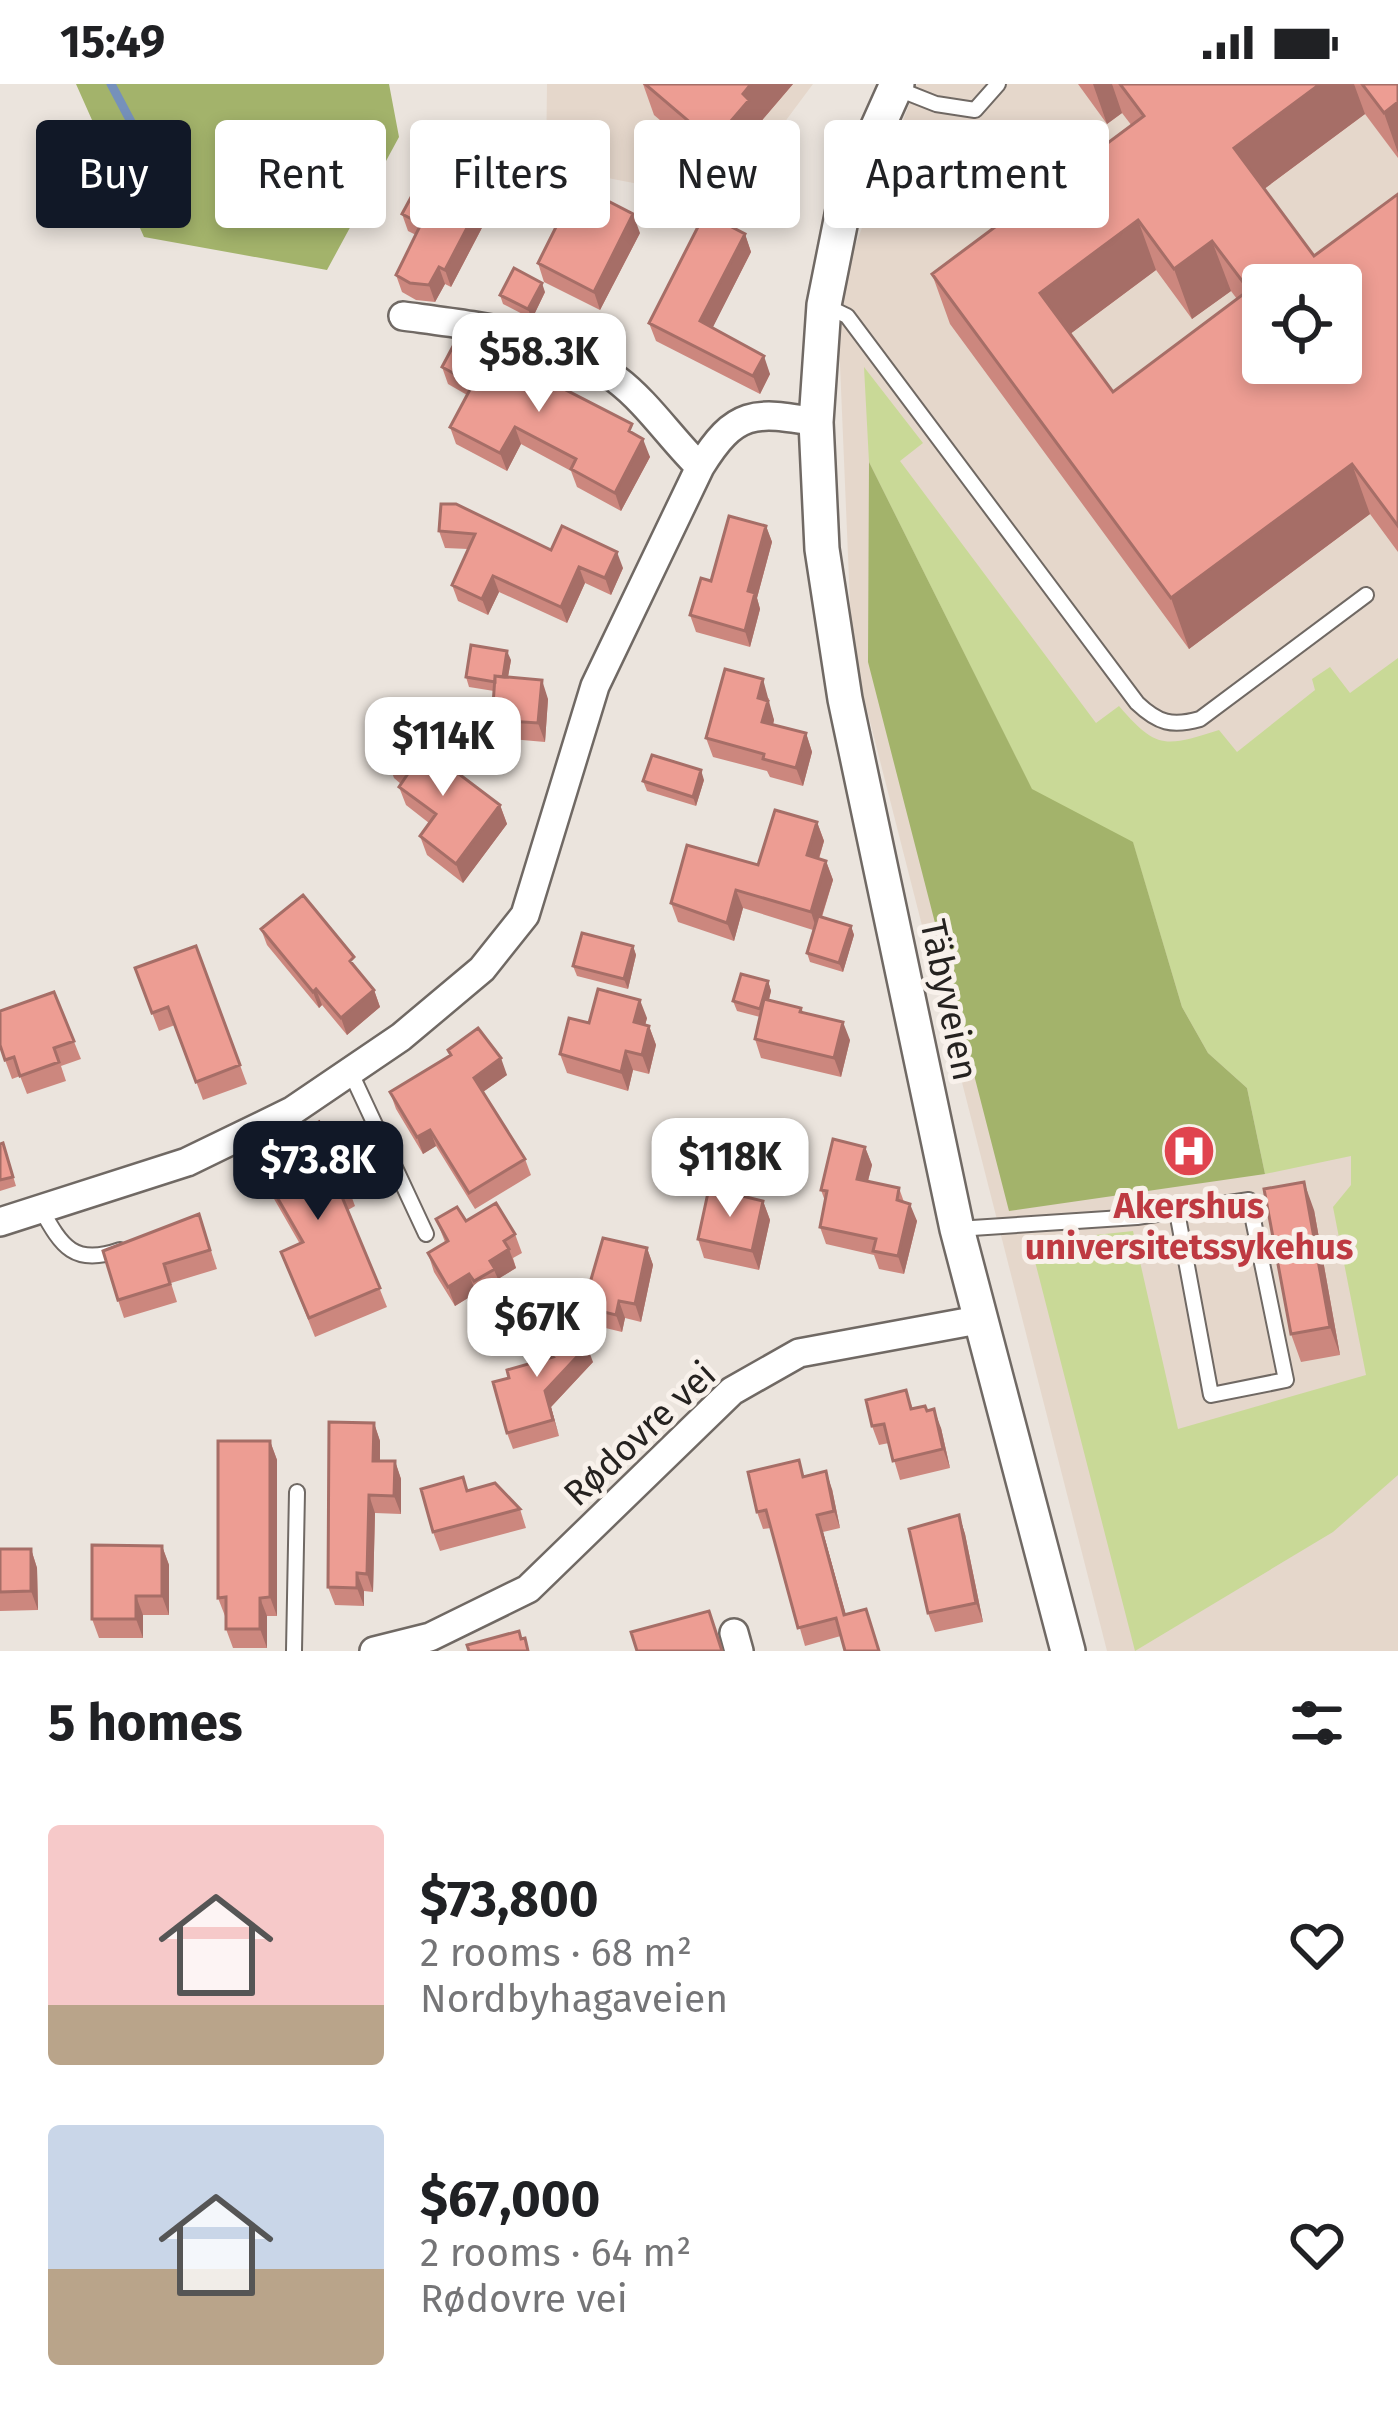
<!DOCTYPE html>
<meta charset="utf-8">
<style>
:root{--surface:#fff;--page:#f2f2f2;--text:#202124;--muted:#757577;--accent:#111827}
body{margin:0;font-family:"Fira Sans",sans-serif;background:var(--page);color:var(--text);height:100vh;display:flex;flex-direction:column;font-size:45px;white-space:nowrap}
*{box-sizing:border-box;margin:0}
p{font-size:39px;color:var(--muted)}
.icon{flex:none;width:66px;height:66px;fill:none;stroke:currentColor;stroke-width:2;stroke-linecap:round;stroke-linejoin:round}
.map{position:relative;height:1567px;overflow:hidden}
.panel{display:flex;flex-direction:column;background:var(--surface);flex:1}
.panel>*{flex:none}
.banner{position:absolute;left:36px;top:36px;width:1326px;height:108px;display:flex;gap:24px}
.tools{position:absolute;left:1242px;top:180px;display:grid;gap:24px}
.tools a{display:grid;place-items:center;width:120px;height:120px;border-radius:12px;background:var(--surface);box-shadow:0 6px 18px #0003;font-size:60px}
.price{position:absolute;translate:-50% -102px;padding:0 27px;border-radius:24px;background:#fff;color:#222;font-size:39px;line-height:78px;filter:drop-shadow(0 3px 6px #0008)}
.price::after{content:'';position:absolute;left:50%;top:72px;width:36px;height:27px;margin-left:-18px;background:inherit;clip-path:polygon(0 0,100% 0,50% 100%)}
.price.active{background:var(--accent);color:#fff}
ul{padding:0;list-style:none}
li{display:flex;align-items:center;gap:36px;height:300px;padding:0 48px}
li span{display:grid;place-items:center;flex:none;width:336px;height:240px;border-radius:12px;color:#555}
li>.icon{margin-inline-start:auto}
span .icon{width:144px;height:144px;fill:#fffc;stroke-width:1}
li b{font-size:51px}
h2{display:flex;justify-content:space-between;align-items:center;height:144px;padding:0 48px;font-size:51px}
.tag{padding:0 42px;border-radius:12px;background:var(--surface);box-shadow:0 6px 18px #0003;font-size:42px;line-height:108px}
.tag.active{background:var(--accent);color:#fff}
.status{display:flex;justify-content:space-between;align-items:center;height:84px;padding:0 60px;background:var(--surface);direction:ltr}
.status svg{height:33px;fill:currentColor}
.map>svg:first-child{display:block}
</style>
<div class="status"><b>15:49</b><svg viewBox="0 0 49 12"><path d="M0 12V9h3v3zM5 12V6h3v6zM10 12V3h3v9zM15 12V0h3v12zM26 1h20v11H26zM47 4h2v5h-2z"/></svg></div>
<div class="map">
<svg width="1398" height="1567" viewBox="0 0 1398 1567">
<rect width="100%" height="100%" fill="#ebe4dd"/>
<path fill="#e5d7cb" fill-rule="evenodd" d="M547 0H813L726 117 546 82Z
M917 0H1398V1567H1107L852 567 837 209ZM1263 201H1341V279H1263Z"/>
<path fill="#c9d997" d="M864 283 923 359 900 377 1096 639 1119 622C1157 666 1165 663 1219 646L1237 668 1315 606 1312 595 1330 583 1350 609 1398 574V1391L1333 1448 1135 1567 1030 1158 1133 1147 1178 1345 1366 1291 1333 1123 1351 1101V1072L1265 1090 1247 1004 1208 969 1182 923 1133 759 1032 706 869 378Z"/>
<path fill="#a3b36b" d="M76 0H389L399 53 327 186 144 153Z
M869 378 1032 705 1133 758 1182 923 1208 969 1247 1004 1265 1090 1009 1127 868 578Z"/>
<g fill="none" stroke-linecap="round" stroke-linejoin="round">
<path stroke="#7691bb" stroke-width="9" d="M111 0 156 85"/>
<g stroke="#706964" stroke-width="18">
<path id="service" d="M898 5 936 20 975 26 998 0
M824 221 847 232 1137 619C1158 639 1172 643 1200 635L1366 511
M350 987 426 1150
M41 1125C62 1163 74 1182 120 1166
M957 1145 1137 1133 1249 1116 1286 1296 1211 1311 1177 1128
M294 1567 297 1408"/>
</g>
<g stroke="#706964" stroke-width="32">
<path id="minor" d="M403 232C477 242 555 249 616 295 647 318 672 356 700 383
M0 1138 187 1078 292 1027 401 953 482 885 525 831 595 602 700 383C735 326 754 327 816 338
M734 1549 739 1567
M374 1567 430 1553 528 1505 732 1307 799 1269 978 1236"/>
</g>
<g stroke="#706964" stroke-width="38">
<path id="tertiary" d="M897 0 845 116 824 221 816 338 822 465 845 615 957 1145 1068 1567"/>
</g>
<use href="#service" stroke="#fff" stroke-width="14"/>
<use href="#minor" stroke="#fff" stroke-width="27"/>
<use href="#tertiary" stroke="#fff" stroke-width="33"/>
</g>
<path fill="#cc877e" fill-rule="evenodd" d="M643 0H793L758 41 762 50 726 92 654 31Z
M1078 0H1398V74L1365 30 1264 105 1314 172 1398 110V468L1370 430 1189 565 950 240 932 190 1132 42 1122 29 1107 40ZM1156 186 1192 235 1231 207 1237 215 1113 308 1070 250Z
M402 130 485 138 451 203 445 200 435 218 416 216 402 208 396 191 416 151 408 147Z
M640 149 600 226 544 198 538 179Z
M745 150 751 168 712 244 770 290 760 310 656 257 649 239Z
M545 208 532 235 503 220 500 211Z
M442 283 636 351 650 373 621 427 577 403 571 387 521 360 507 387 456 360 450 343 467 311 448 300Z
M441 420 551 466 623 484 611 511 585 499 567 539 499 508 488 531 458 517 452 501 468 465 445 464 439 447Z
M766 442 772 458 757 514 760 525 750 563 696 548 690 531 711 497Z
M511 576 508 593 548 615 545 658 499 654 492 636 494 607 469 603 466 593Z
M769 614 768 619 774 636 773 641 806 649 812 668 803 702 770 693 767 687 713 673 706 654Z
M387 675 500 721 507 740 463 799 427 771 420 752 429 739 406 721 399 703 401 700 394 694Z
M704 696 696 722 647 707 643 697Z
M817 738 824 757 819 775 826 777 833 796 822 833 851 842 854 851 843 888 810 878 807 869 813 846 743 824 734 857 678 838 671 819 758 781Z
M261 845 360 890 374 906 380 923 347 951 322 921 319 924 267 861Z
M196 862 247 1000 203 1016 175 941 159 947 135 884Z
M633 862 636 871 628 905 577 892 573 882Z
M768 897 771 907 769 916 801 924 803 928 850 956 841 993 761 974 755 955 760 933 737 927 733 917Z
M54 908 81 975 61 982 66 997 27 1010 20 992 12 995 5 976Z
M647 934 645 941 649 942 656 961 649 990 633 986 628 1007 567 989 560 970 589 939Z
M448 966 507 991 483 1008 525 1075 531 1091 475 1125 436 1062 423 1070 396 1025 390 1008 450 971Z
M3 1059 16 1102 0 1107V1060Z
M865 1063 872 1081 868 1097 899 1104 904 1118 917 1137 904 1190 879 1185 874 1171 826 1160 820 1143 825 1117 821 1106Z
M255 1075 348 1103 355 1122 348 1126 387 1223 315 1253 281 1168 300 1160 262 1094Z
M763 1117 770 1136 759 1186 704 1174 698 1155Z
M1314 1126 1340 1271 1301 1278 1291 1250Z
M199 1130 217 1185 171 1199 177 1218 124 1234 118 1216Z
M436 1135 466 1137 515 1150 522 1169 513 1174 516 1184 498 1195 502 1203 481 1216 476 1209 455 1222 434 1188 428 1169 445 1158Z
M647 1164 653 1181 641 1238 625 1234 622 1248 589 1240 583 1223Z
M537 1258 593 1278 551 1323 559 1352 513 1365 507 1349 509 1294 544 1276Z
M906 1306 913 1325 927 1327 941 1344 950 1384 900 1396 889 1359 879 1361 872 1342Z
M374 1339 380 1357V1377H395L401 1395V1430L375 1429 373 1508 364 1507V1522L335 1521 328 1503Z
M270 1357 277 1376V1532H267V1564H233L226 1545V1532H225L218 1514Z
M805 1392 832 1405 840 1444 823 1448 846 1531 873 1543 805 1562 771 1444 763 1445 757 1428Z
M468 1407 520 1425 526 1444 440 1467 433 1448Z
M959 1431 965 1450 983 1538 935 1548 928 1529Z
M162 1462 169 1481V1531H143V1554H99L92 1535Z
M0 1465H31L37 1484 38 1526 0 1527Z"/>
<path fill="#a66e67" d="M751 0H793L758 41 762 50 726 92 713 58 743 10Z
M1093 0H1112L1122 29 1107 40Z
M1320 0H1354L1365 30 1252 114 1234 64Z
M1398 18V69L1384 29Z
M479 121 485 138 451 203 445 186Z
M633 130 640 149 600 226 594 208Z
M1138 136 1156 186 1058 259 1040 209Z
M745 150 751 168 707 255 700 237Z
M1212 157 1231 207 1192 235 1174 185Z
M439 183 445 200 435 218 429 201Z
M542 199 545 208 532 235 528 225Z
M764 272 770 290 760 310 753 292Z
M515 343 521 360 507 387 500 369Z
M643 355 650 373 621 427 615 409Z
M1352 380 1370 430 1189 565 1171 514Z
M766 442 772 458 757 514 760 525 750 563 745 547 748 507Z
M617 468 623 484 611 511 605 494Z
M579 483 585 499 567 539 561 523Z
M493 492 499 508 488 531 482 515Z
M507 567 511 576 505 609 502 599Z
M763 595 774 636 769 656 762 638 758 614Z
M542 596 548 615 545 658 538 639Z
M806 649 812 668 803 702 796 684Z
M701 686 704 696 696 722 693 713Z
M500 721 507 740 463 799 456 780Z
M817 738 824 757 814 790 807 771Z
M826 777 833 796 817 847 811 828Z
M736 806 743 824 734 857 727 839Z
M851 842 854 851 843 888 839 879Z
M633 862 636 871 628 905 624 895Z
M768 897 771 907 764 934 760 925Z
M316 905 322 921 319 924 313 908Z
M374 906 380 923 347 951 341 934Z
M640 916 647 934 641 957 634 938Z
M843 938 850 956 841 993 834 974Z
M649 942 656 961 649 990 642 971Z
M626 967 633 986 628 1007 621 988Z
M501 974 507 991 480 1010 474 994Z
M430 1046 436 1062 423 1070 417 1053Z
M865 1063 872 1081 864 1112 857 1095Z
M1304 1098 1314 1126 1340 1271 1330 1243Z
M763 1117 770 1136 759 1186 752 1167Z
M910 1120 917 1137 904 1190 898 1172Z
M647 1164 653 1181 641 1238 635 1220Z
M509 1165 516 1184 498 1195 490 1177Z
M469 1190 476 1209 455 1222 448 1203Z
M619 1217 625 1234 622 1248 616 1231Z
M587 1262 593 1278 551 1323 559 1352 545 1307Z
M934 1325 941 1344 950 1384 943 1365Z
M374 1339 380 1357V1395L373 1377Z
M270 1357 277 1376V1532L270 1513Z
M395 1377 401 1395V1430L394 1412Z
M826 1387 832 1405 840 1444 834 1427Z
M369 1411 375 1429 373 1508 367 1490Z
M817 1431 823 1448 851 1549 844 1531Z
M959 1431 965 1450 983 1538 976 1519Z
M162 1462 169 1481V1531L162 1512Z
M31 1465 37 1484 38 1526 31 1507Z
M357 1489 364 1507V1522L357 1504Z
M136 1512 143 1531V1554L136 1535Z
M260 1514 267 1532V1564L260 1545Z"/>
<path fill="#ed9d93" stroke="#a66e67" stroke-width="3" fill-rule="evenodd" d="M645 0H751L743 10 749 16 713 58Z
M1120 0H1320L1234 64 1314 172 1398 110V442L1352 380 1171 514 932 190 1144 32ZM1138 136 1174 185 1212 157 1249 206 1113 308 1040 209ZM1263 201H1341V279H1263Z
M1362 0H1398V18L1384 29Z
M422 93 479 121 445 186 439 183 429 201 410 199 396 191 421 140 402 130Z
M577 101 633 130 594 208 538 179Z
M705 129 745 150 700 237 764 272 753 292 649 239Z
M514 184 542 199 528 225 500 211Z
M459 251 632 340 629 347 643 355 615 409 571 385 576 375 515 343 500 369 450 343 473 300 442 283Z
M441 420H456L551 466 562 442 617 468 605 494 579 483 561 523 493 492 482 515 452 501 475 450 439 447Z
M729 432 766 442 748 507 755 509 745 547 690 531 701 494 711 497Z
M471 561 507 567 503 593 495 592V598L466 593Z
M725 585 763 595 758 614 768 617 762 638 806 649 796 684 763 675 764 670 706 654Z
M495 592 542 596 538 639 492 636Z
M406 650 500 721 456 780 420 752 436 730 399 703 407 691 387 675Z
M652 671 701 686 693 713 643 697Z
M775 726 817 738 807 771 826 777 811 828 736 806 727 839 671 819 687 761 758 781Z
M303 811 354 873 350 877 374 906 341 934 316 905 313 908 261 845Z
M818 832 851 842 839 879 807 869Z
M582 849 633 862 624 895 573 882Z
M196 862 240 981 196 998 168 923 152 929 135 884Z
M741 890 768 897 760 925 733 917Z
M598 905 640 916 634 938 649 942 642 971 626 967 621 988 560 970 569 934 589 939Z
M54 908 74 957 54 964 59 978 20 992 14 973 5 976 0 961V927Z
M764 915 801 924 800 928 843 938 834 974 755 955Z
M478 944 501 974 474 994 525 1075 469 1109 430 1046 417 1053 390 1008 451 971 448 966Z
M319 1038 348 1103 340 1108 380 1204 309 1234 281 1168 303 1158 255 1075Z
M833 1055 865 1063 857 1095 899 1104 897 1116 910 1120 898 1172 873 1167 876 1155 820 1143 827 1107 821 1106Z
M3 1059 13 1093 0 1096V1060Z
M1304 1098 1330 1243 1291 1250 1264 1105Z
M709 1104 763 1117 752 1167 698 1155Z
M496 1119 515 1150 504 1157 509 1165 490 1177 495 1185 474 1197 469 1190 448 1203 428 1169 448 1157 436 1135 457 1123 466 1137Z
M199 1130 210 1166 164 1180 170 1200 118 1216 103 1167Z
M603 1154 647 1164 635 1220 619 1217 616 1231 583 1223Z
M558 1235 587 1262 545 1307 553 1336 507 1349 493 1298 509 1294 507 1286 553 1273 537 1258Z
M906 1306 911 1325 925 1322 927 1327 934 1325 943 1365 893 1377 884 1340 872 1342 866 1316Z
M329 1338 374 1339 373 1377H395L394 1412 369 1411 367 1490 357 1489V1504L328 1503Z
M218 1357H270V1513L260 1514V1545H226V1513L218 1514Z
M799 1376 803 1393 826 1387 834 1427 817 1431 844 1531 866 1525 879 1567H845L836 1534 798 1544 766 1426 757 1428 748 1388Z
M463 1393 467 1407 495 1399 520 1425 433 1448 421 1405Z
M959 1431 976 1519 928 1529 909 1445Z
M92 1461 162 1462V1512H136V1535H92Z
M0 1465H31V1507L0 1508Z
M709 1527 722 1567H637L631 1548Z
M519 1547 521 1555 525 1554 528 1567H469L467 1561Z"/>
<defs>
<g id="hospital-disc" transform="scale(2.7)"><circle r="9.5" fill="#e0444e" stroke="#f8f1eb"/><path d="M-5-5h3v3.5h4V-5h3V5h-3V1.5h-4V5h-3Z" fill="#fff"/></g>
</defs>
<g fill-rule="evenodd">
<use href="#hospital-disc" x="1189" y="1067"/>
</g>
<g text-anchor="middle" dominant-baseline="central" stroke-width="10" stroke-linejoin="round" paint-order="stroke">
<g font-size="36" fill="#252220" stroke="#f8f1eb">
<text transform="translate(949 916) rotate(78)">Täbyveien</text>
<text transform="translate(640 1350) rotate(-43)">Rødovre vei</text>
</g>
<g font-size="36" font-weight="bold" fill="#be3a42" stroke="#f8f1eb">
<text x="1189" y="1122">Akershus<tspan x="1189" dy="41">universitetssykehus</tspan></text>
</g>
</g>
</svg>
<div class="tools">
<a><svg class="icon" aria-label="locate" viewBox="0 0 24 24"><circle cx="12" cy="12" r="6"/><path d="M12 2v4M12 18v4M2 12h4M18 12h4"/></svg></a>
</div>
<b class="price" style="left:539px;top:331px">$58.3K</b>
<b class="price" style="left:443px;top:715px">$114K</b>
<b class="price" style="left:730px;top:1136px">$118K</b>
<b class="price active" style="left:318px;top:1139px">$73.8K</b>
<b class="price" style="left:537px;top:1296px">$67K</b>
<div class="banner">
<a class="tag active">Buy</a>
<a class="tag">Rent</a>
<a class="tag">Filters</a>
<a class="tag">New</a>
<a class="tag">Apartment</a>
</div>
</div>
<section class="panel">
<h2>5 homes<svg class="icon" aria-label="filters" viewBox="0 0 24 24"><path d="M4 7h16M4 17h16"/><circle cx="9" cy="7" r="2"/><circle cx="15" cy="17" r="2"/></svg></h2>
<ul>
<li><span style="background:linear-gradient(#f6c9c9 75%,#b9a48a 0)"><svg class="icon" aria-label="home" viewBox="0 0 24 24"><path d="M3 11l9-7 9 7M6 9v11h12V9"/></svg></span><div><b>$73,800</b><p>2 rooms · 68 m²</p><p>Nordbyhagaveien</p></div><svg class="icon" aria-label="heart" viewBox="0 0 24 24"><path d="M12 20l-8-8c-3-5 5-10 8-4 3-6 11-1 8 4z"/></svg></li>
<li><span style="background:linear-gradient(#c9d6e8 60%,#b9a48a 0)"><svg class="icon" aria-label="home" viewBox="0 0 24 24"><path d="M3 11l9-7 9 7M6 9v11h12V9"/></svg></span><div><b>$67,000</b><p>2 rooms · 64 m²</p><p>Rødovre vei</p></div><svg class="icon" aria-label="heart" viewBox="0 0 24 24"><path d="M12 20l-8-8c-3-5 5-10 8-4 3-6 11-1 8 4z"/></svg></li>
</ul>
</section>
